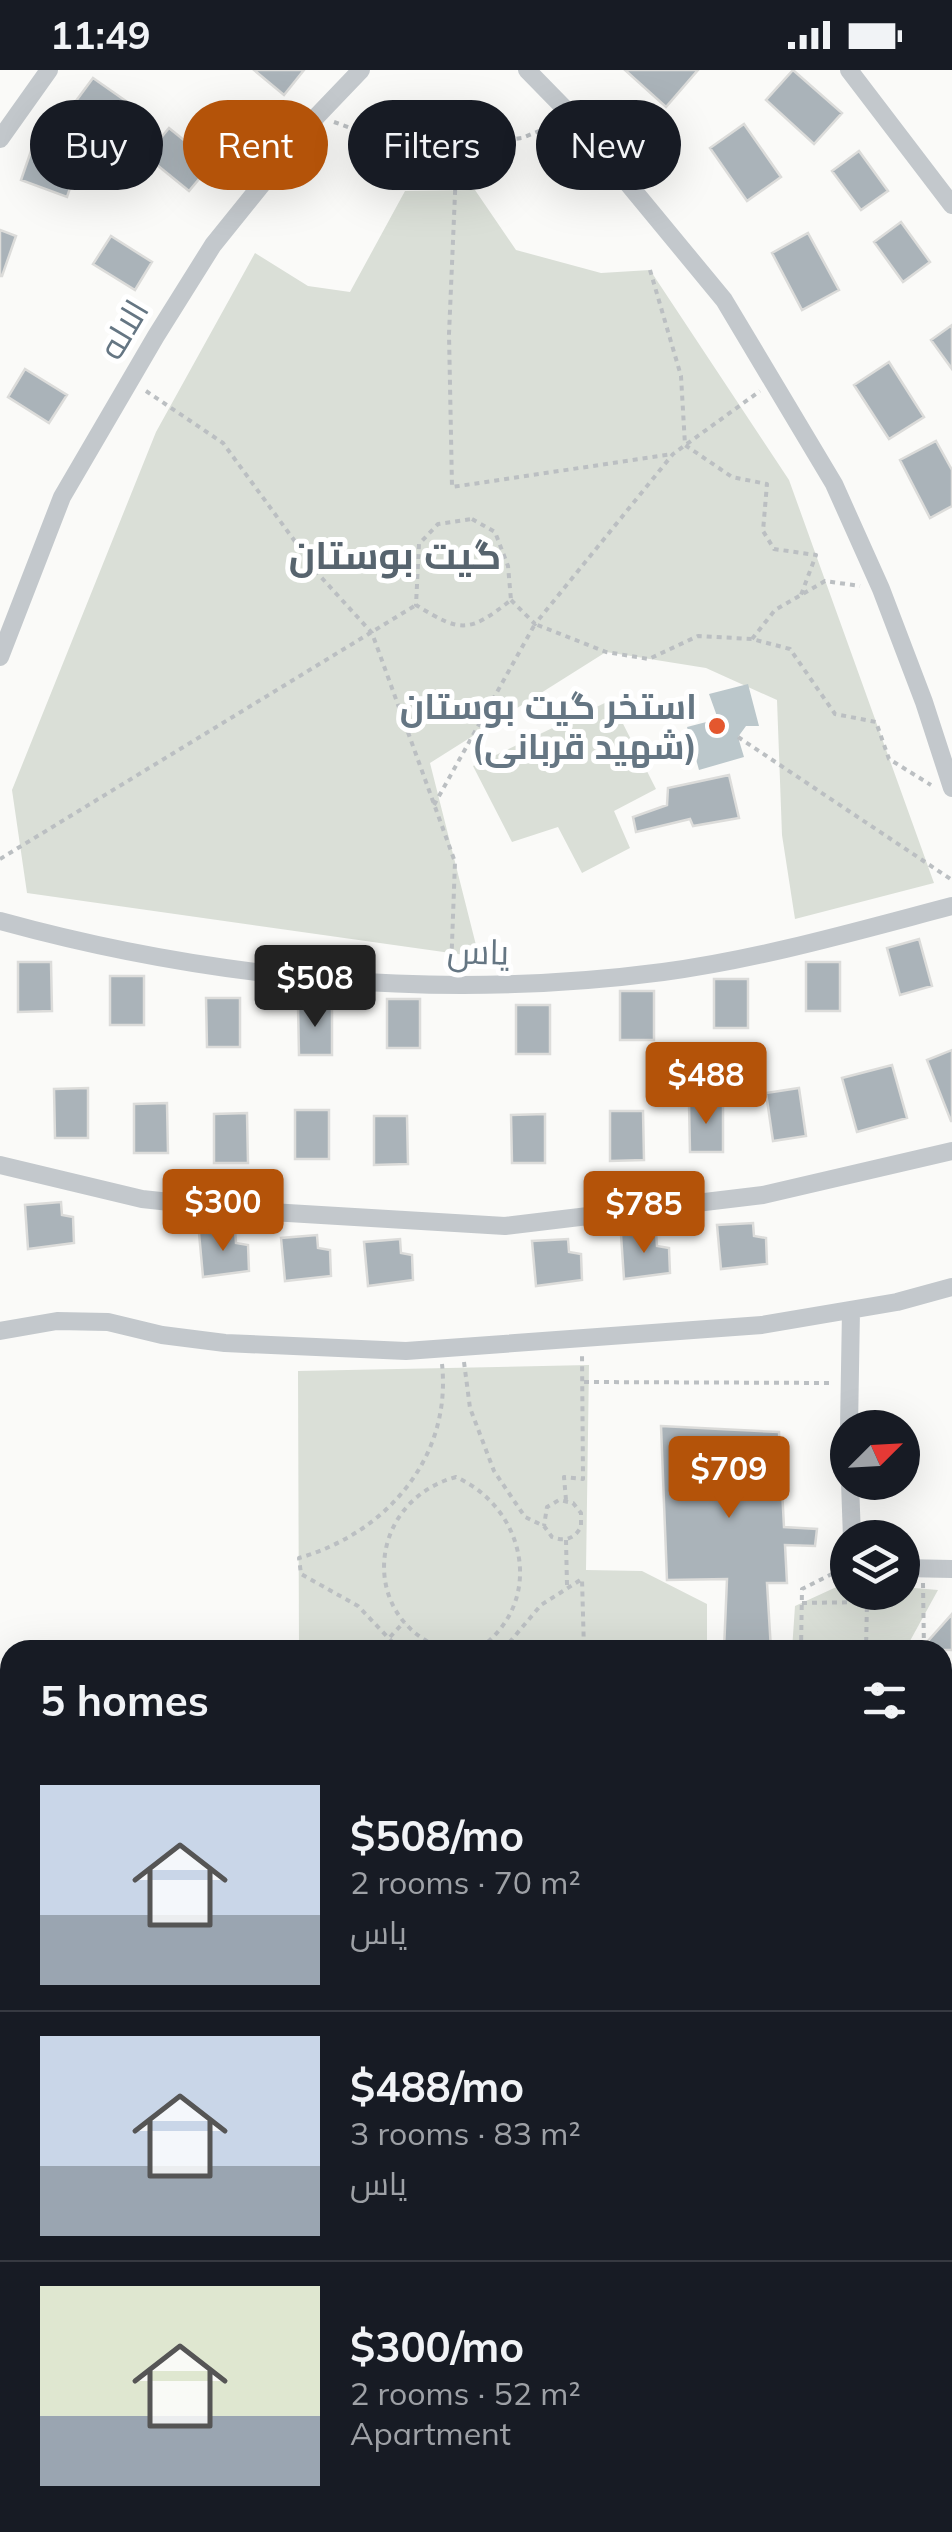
<!DOCTYPE html>
<meta charset="utf-8">
<style>
:root{--surface:#171b24;--page:#20242c;--text:#f1f3f6;--muted:#9ea1a6;--line:#363941;--accent:#b45309}
body{margin:0;font-family:Mulish,Cairo,sans-serif;background:var(--page);color:var(--text);height:100vh;display:flex;flex-direction:column;font-size:38px;white-space:nowrap}
*{box-sizing:border-box;margin:0}
p{font-size:32px;color:var(--muted)}
.icon{flex:none;width:55px;height:55px;fill:none;stroke:currentColor;stroke-width:2;stroke-linecap:round;stroke-linejoin:round}
.map{position:relative;flex:1;overflow:hidden}
.panel{position:absolute;left:0px;top:1570px;width:952px;height:892px;display:flex;flex-direction:column;background:var(--surface);border-radius:30px 30px 0 0;box-shadow:0 10px 40px #0002}
.panel>*{flex:none}
.hud{position:absolute;left:30px;top:30px;width:892px;height:90px;display:flex;gap:20px}
.needle{width:65px;rotate:66deg}
.buttons{position:absolute;left:830px;top:1340px;display:grid;gap:20px}
.buttons a{display:grid;place-items:center;width:90px;height:90px;border-radius:50%;background:var(--surface);box-shadow:0 10px 40px #0002;font-size:50px}
.price{position:absolute;translate:-50% -85px;padding:0 22px;border-radius:10px;background:var(--accent);color:#fff;font-size:32px;line-height:65px;filter:drop-shadow(0 2px 5px #0008)}
.price::after{content:'';position:absolute;left:50%;top:60px;width:30px;height:22px;margin-left:-15px;background:inherit;clip-path:polygon(0 0,100% 0,50% 100%)}
.price.selected{background:#222;color:#fff}
ul{padding:0;list-style:none}
li{display:flex;align-items:center;gap:30px;height:250px;padding:0 40px}
li+li{border-top:2px solid var(--line)}
li span{display:grid;place-items:center;flex:none;width:280px;height:200px;border-radius:0px;color:#555}
li>.icon{margin-inline-start:auto}
span .icon{width:120px;height:120px;fill:#fffc;stroke-width:1}
li b{font-size:42px}
h2{display:flex;justify-content:space-between;align-items:center;height:120px;padding:0 40px;font-size:42px}
.tag{padding:0 35px;border-radius:45px;background:var(--surface);box-shadow:0 10px 40px #0002;font-size:35px;line-height:90px}
.tag.selected{background:var(--accent);color:#fff}
.status{display:flex;justify-content:space-between;align-items:center;height:70px;padding:0 50px;background:var(--surface);direction:ltr}
.status svg{height:28px;fill:currentColor}
.map>svg:first-child{display:block}
</style>
<div class="status"><b>11:49</b><svg viewBox="0 0 49 12"><path d="M0 12V9h3v3zM5 12V6h3v6zM10 12V3h3v9zM15 12V0h3v12zM26 1h20v11H26zM47 4h2v5h-2z"/></svg></div>
<div class="map">
<svg width="952" height="2462" viewBox="0 0 952 2462">
<rect width="100%" height="100%" fill="#fafaf8"/>
<path fill="#dadfd7" d="M475 120 516 180 601 203 650 200 789 410 934 813 795 849 782 765 777 630 706 598 606 582 430 693 479 887 27 823 12 720 156 362 255 183 308 216 350 222 405 121Z
M611 630 656 719 614 741 630 778 582 803 558 757 512 772 473 696Z
M589 1295 586 1500 642 1501 707 1534V1580H299L298 1301Z
M843 1514H847L848 1522H902L903 1517 938 1520 905 1580H792L795 1536Z
M943 1637 952 1659V1704H943Z
M307 2453H368L372 2462H317Z"/>
<path fill="#bbc7cb" d="M748 614 759 656H746L738 667 744 687 699 700 687 657 718 649 709 624Z"/>
<path fill="#aab3b9" stroke="#dcdcda" stroke-width="2.5" d="M254 0H304L284 25Z
M625 0H698L666 37Z
M793 0 842 43 814 74 766 30Z
M93 8 133 36 113 63 73 35Z
M208 43 219 52 199 76 215 90 189 121 146 86 169 58 185 71Z
M744 54 781 107 747 131 710 78Z
M32 78 78 95 67 127 21 110Z
M859 81 888 121 861 140 832 101Z
M901 152 930 192 903 212 874 172Z
M0 160 16 166 2 206H0Z
M808 163 839 220 802 240 772 183Z
M111 166 152 192 135 220 93 194Z
M952 255V299L931 270Z
M889 292 924 347 889 369 854 315Z
M25 299 67 325 49 353 8 327Z
M936 371 952 400V436L930 448 900 390Z
M729 705 739 748 693 756 690 749 636 762 633 747 667 735 668 718Z
M919 869 932 916 900 925 887 878Z
M18 892H51L52 941 18 942Z
M806 892H840V941H806Z
M110 906H144V955H110Z
M714 909H748V958H714Z
M620 921H654V970H620Z
M206 928H240V977H207Z
M387 929H420V978H387Z
M516 935H550V984H516Z
M298 936H332V985H299Z
M952 980V1051H951L927 990Z
M892 995 907 1048 857 1062 842 1008Z
M88 1018V1068H55L54 1019Z
M799 1018 806 1066 773 1071 766 1023Z
M723 1032V1082H690L689 1033Z
M167 1033 168 1083H134V1034Z
M295 1040H329V1089H295Z
M610 1041H643L644 1090 610 1091Z
M247 1043 248 1093H214V1044Z
M545 1044V1093H512L511 1045Z
M374 1046H407L408 1094 374 1095Z
M61 1132 62 1145 73 1147 74 1173 28 1179 25 1135Z
M753 1153 754 1166 766 1168 767 1194 721 1199 717 1155Z
M235 1160 236 1173 248 1175 249 1201 203 1207 199 1163Z
M656 1162 657 1176 669 1178 670 1203 624 1209 621 1165Z
M317 1165 318 1178 330 1180 331 1206 285 1211 281 1168Z
M400 1169 401 1183 412 1185 413 1210 368 1216 364 1172Z
M568 1169 569 1182 581 1184 582 1210 536 1216 532 1171Z
M661 1356 779 1362 784 1457 817 1459 815 1476 785 1475 787 1513H767L771 1580H724L727 1509 667 1510Z
M952 1544V1580H920Z"/>
<g fill="none" stroke-linecap="round" stroke-linejoin="round">
<g stroke="#b3babf" stroke-width="30">
<path id="secondary" d="M942 2109 952 2107
M0 2265 10 2263"/>
</g>
<path stroke="#bbbfc2" stroke-width="4" stroke-dasharray="5 5" stroke-linecap="butt" d="M334 52 397 75 457 77 449 264 452 417 673 384
M457 77 522 68 554 55
M650 200 681 306 685 375 732 407 767 414 763 461 774 479 816 485 801 525
M146 321 223 373 321 507 372 563 455 792 451 900
M472 449 495 462 508 496 511 530C469 563 461 563 416 535L419 474 438 454Z
M511 530 535 554 673 384 760 321
M752 569 775 540 825 511 860 516
M738 667 952 810
M434 735 535 554 606 582 649 589 698 566 752 569 790 579 835 644 876 652 889 689 931 715
M0 789 416 535
M464 1292 470 1338 494 1401 525 1447 544 1456 552 1467C565 1472 574 1469 581 1457V1443L573 1433 559 1430 547 1437 544 1456
M584 1312 834 1313
M566 1430 564 1407 583 1409 582 1283
M566 1470 567 1515
M923 1513 924 1580
M802 1533 867 1532 866 1580
M390 1567 404 1552
M400 1580 358 1536 301 1504 299 1488C386 1463 452 1388 442 1294
M446 1580C357 1549 367 1431 456 1407 527 1439 546 1534 477 1580
M503 1580 541 1535 582 1509 584 1580
M801 1580 802 1519 848 1496
M0 1701H10
M942 1719H952
M295 2462H299"/>
<path stroke="#c3c8cc" stroke-width="18" d="M527 0 573 47 724 230 834 414 881 519 924 632 952 718
M849 0 952 135
M0 69 49 0
M0 587 62 427 156 266 213 175 317 46 361 0
M0 851C214 910 442 931 663 902 760 889 857 861 952 836
M0 1095 142 1129 254 1141 505 1156 763 1125 952 1081
M0 1261 57 1251 108 1252 162 1265 225 1273 406 1281 762 1255 897 1232 952 1217
M849 1358 851 1240
M850 1412 852 1468
M902 1498 952 1499
M942 2400 952 2419
M0 2428 10 2449
M137 2452 141 2462
M245 2452 246 2462
M388 2452 393 2462
M484 2452 489 2462
M588 2452 592 2462
M777 2452 782 2462
M827 2462 846 2452"/>
<use href="#secondary" stroke="#fff" stroke-width="25"/>
</g>
<circle fill="#e4572e" stroke="#fff" stroke-width="4" cx="717" cy="656" r="10"/>
<g text-anchor="middle" dominant-baseline="central" stroke-width="10" stroke-linejoin="round" paint-order="stroke">
<g font-size="35" fill="#657683" stroke="#fff">
<text transform="translate(123 259) rotate(-59)">الاله</text>
<text transform="translate(478 881) rotate(1)">یاس</text>
</g>
<g font-size="35" font-weight="bold" fill="#657683" stroke="#fff" text-anchor="end">
<text x="697" y="636">استخر گیت بوستان<tspan x="697" dy="40">(شهید قربانی)</tspan></text>
</g>
<g font-size="38" font-weight="bold" fill="#57646e" stroke="#fff">
<text x="395" y="485">گیت بوستان</text>
</g>
</g>
</svg>
<div class="buttons">
<a><svg class="needle" viewBox="-14 -14 28 28"><path d="M0-13l5 13h-10z" fill="#e53935"/><path d="M0 13l5-13h-10z" fill="#9ea1a6"/></svg></a>
<a><svg class="icon" aria-label="layers" viewBox="0 0 24 24"><path d="M12 4l9 5-9 5-9-5zM3 14l9 5 9-5"/></svg></a>
</div>
<b class="price selected" style="left:315px;top:960px">$508</b>
<b class="price" style="left:706px;top:1057px">$488</b>
<b class="price" style="left:223px;top:1184px">$300</b>
<b class="price" style="left:644px;top:1186px">$785</b>
<b class="price" style="left:729px;top:1451px">$709</b>
<div class="hud">
<a class="tag">Buy</a>
<a class="tag selected">Rent</a>
<a class="tag">Filters</a>
<a class="tag">New</a>
</div>
<section class="panel">
<h2>5 homes<svg class="icon" aria-label="filters" viewBox="0 0 24 24"><path d="M4 7h16M4 17h16"/><circle cx="9" cy="7" r="2"/><circle cx="15" cy="17" r="2"/></svg></h2>
<ul>
<li><span style="background:linear-gradient(#c9d6e8 65%,#9aa5b1 0)"><svg class="icon" aria-label="home" viewBox="0 0 24 24"><path d="M3 11l9-7 9 7M6 9v11h12V9"/></svg></span><div><b>$508/mo</b><p>2 rooms · 70 m²</p><p>یاس</p></div></li>
<li><span style="background:linear-gradient(#c9d6e8 65%,#9aa5b1 0)"><svg class="icon" aria-label="home" viewBox="0 0 24 24"><path d="M3 11l9-7 9 7M6 9v11h12V9"/></svg></span><div><b>$488/mo</b><p>3 rooms · 83 m²</p><p>یاس</p></div></li>
<li><span style="background:linear-gradient(#dfe7d0 65%,#9aa5b1 0)"><svg class="icon" aria-label="home" viewBox="0 0 24 24"><path d="M3 11l9-7 9 7M6 9v11h12V9"/></svg></span><div><b>$300/mo</b><p>2 rooms · 52 m²</p><p>Apartment</p></div></li>
</ul>
</section>
</div>
